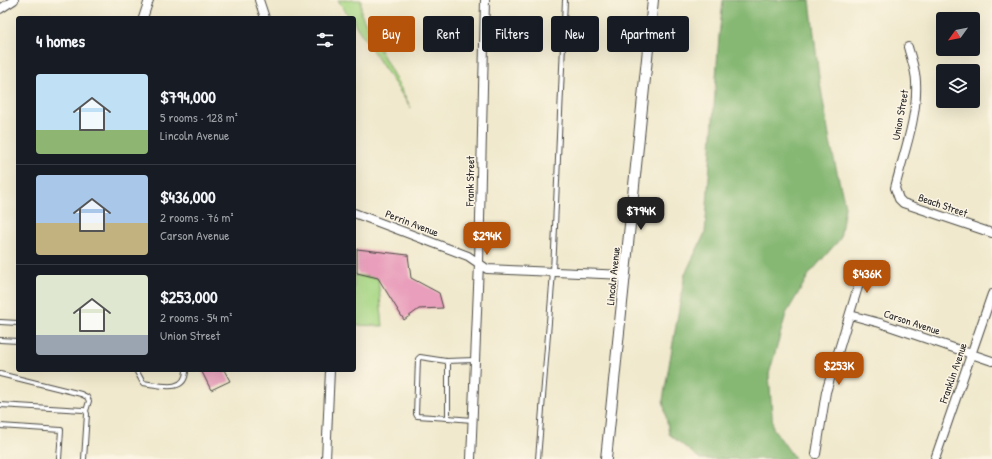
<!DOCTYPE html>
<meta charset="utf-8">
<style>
:root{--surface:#171b24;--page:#20242c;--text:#f1f3f6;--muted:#9ea1a6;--line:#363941;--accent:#b45309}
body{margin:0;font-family:"Patrick Hand",sans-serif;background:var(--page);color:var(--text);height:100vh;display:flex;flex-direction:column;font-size:15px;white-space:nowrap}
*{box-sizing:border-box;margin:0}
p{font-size:13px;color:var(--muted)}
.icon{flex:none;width:22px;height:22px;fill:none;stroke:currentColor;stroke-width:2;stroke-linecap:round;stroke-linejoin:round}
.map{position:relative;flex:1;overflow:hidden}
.side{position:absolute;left:16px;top:16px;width:340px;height:356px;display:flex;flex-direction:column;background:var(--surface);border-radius:4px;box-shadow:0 4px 16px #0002}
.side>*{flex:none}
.guide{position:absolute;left:368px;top:16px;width:380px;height:36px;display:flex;gap:8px}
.needle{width:26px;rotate:237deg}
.controls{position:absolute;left:936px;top:12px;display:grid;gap:8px}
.controls a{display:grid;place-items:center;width:44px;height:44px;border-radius:4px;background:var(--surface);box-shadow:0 4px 16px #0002;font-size:20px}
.price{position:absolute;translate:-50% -34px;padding:0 9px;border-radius:8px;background:var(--accent);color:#fff;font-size:13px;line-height:26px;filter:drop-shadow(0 1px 2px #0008)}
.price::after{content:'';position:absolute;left:50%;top:24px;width:12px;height:9px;margin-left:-6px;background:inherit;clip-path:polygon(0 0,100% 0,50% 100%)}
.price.active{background:#222;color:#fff}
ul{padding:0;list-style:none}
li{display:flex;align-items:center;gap:12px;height:100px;padding:0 20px}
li+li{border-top:1px solid var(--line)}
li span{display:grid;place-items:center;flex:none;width:112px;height:80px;border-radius:4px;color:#555}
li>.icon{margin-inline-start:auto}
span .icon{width:48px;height:48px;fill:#fffc;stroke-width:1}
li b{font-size:17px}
h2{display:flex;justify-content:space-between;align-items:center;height:48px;padding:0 20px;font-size:17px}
.pill{padding:0 14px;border-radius:4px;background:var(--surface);box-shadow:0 4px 16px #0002;font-size:14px;line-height:36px}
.pill.active{background:var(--accent);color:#fff}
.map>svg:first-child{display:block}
</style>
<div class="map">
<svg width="992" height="459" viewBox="0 0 992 459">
<rect width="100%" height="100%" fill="#fcf5e5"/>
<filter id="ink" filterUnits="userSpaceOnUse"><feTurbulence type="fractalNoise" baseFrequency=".025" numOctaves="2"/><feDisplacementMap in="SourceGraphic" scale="8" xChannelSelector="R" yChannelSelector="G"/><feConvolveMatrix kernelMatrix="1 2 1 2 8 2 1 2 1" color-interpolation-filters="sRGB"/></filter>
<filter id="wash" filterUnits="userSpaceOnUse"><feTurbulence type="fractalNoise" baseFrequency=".012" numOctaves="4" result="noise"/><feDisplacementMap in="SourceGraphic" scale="16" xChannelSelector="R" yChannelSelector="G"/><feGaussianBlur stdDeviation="0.9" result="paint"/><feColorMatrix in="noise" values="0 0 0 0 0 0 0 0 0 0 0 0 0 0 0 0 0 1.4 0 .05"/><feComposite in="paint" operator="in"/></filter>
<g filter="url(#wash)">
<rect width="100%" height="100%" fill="#f0e9cd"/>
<path fill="#a9d886" stroke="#6a8258" d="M338 0H361V14L411 108 354 23V18H350Z
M354 275 378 278 383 326 354 325Z"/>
<path fill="#86b873" stroke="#58724f" d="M723 0H810L819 77 830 142 845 206 840 239 810 273 786 314 769 374 773 428 795 459H700L669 434 663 400 685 274 705 233 719 36Z"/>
<g id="blocks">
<path fill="#e99fbb" d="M357 249 408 255 411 278 439 293 443 308 419 309 404 320 378 278 357 273Z
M201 370H224L230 381 211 390Z"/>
</g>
</g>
<g filter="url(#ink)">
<use href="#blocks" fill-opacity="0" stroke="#494843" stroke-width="1"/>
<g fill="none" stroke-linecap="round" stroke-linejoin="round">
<g stroke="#494843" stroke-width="6">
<path id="service" d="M0 322 18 323
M0 340 18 341
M446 361 448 363V418L417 416 416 414 418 359 420 357 446 361 475 360
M136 370 143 383C159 385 186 394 186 370
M0 374 81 394 87 397 89 401 86 411
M0 405 83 410 86 411 87 414 84 459
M448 418 472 420
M0 426 61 430 59 459
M538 459 553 272 565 0"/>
</g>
<g stroke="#494843" stroke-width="10">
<path id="minor" d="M259 0 265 18
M0 9 14 0
M143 18 149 0
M908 47C911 58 916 71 916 82 918 117 903 155 895 188L899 199 903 203 992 233
M354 213 468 256 487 269 625 275
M850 315 880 323 992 361
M816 454 826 392 864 267
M326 459 330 370
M471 459 479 263 485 0
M935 459 992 294"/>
</g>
<g stroke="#494843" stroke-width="12">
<path id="tertiary" d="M606 459 653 0"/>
</g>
<use href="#service" stroke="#fff" stroke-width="4"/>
<use href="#minor" stroke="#fff" stroke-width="8"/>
<use href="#tertiary" stroke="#fff" stroke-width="10"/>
</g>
</g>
<g text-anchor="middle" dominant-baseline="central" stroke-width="3" stroke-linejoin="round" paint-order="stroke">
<g font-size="11" fill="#2b2b2b" stroke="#fcf5e5">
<text transform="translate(900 115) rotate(-80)">Union Street</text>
<text transform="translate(470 181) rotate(-89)">Frank Street</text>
<text transform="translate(943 205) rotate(19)">Beach Street</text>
<text transform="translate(412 223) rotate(21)">Perrin Avenue</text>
<text transform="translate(613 276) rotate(-84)">Lincoln Avenue</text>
<text transform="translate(912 322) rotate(18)">Carson Avenue</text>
<text transform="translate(953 373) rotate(-71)">Franklin Avenue</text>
</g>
</g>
</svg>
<div class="controls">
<a><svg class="needle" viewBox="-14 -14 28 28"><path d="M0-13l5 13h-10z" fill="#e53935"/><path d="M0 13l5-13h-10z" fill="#9ea1a6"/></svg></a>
<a><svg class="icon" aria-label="layers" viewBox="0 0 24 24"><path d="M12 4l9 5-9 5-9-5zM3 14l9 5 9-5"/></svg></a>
</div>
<b class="price active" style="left:641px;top:231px">$794K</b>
<b class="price" style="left:487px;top:256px">$294K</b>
<b class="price" style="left:867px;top:294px">$436K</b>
<b class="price" style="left:839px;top:386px">$253K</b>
<div class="guide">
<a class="pill active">Buy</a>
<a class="pill">Rent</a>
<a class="pill">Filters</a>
<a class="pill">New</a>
<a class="pill">Apartment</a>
</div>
<section class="side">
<h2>4 homes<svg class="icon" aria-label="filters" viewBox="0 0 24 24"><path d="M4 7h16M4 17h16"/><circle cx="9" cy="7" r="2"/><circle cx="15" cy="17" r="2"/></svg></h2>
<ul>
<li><span style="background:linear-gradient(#bfe0f5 70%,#8fb573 0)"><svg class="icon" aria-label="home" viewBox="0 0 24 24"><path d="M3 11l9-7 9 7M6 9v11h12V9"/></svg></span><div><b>$794,000</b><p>5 rooms · 128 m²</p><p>Lincoln Avenue</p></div></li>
<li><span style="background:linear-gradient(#a9c7e8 60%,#c2b280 0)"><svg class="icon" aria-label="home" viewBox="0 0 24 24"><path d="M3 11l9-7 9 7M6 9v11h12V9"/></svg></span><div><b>$436,000</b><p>2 rooms · 76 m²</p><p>Carson Avenue</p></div></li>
<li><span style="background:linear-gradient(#dfe7d0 75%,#9aa5b1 0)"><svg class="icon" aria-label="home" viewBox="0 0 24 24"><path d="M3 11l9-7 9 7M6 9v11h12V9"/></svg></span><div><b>$253,000</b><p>2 rooms · 54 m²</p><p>Union Street</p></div></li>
</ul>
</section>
</div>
